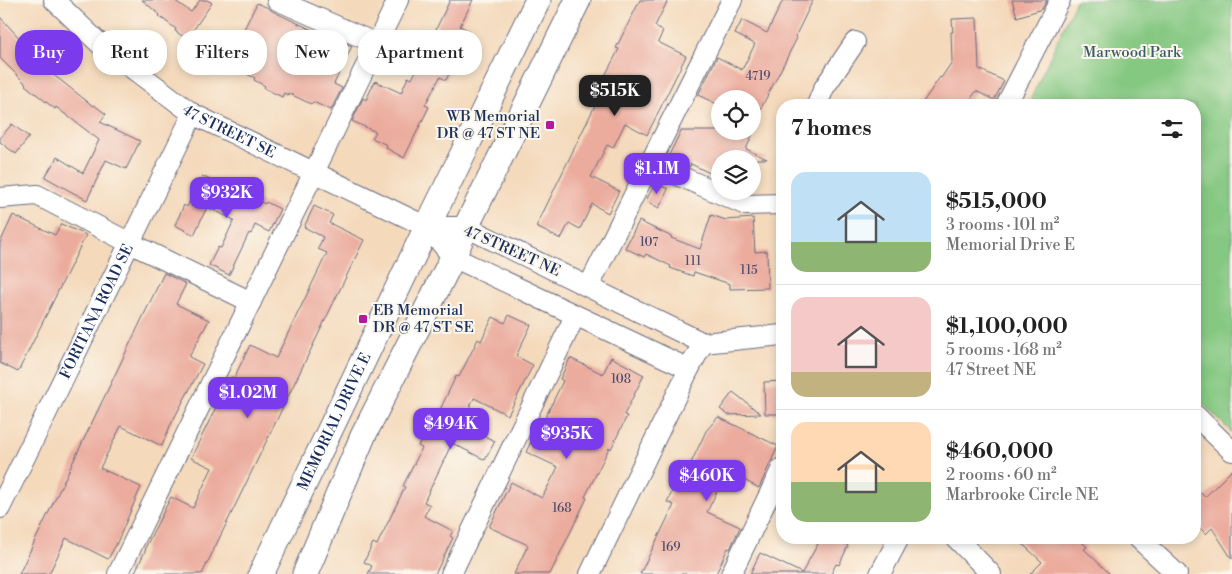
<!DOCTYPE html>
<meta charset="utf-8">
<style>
:root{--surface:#fff;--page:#f2f2f2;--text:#222;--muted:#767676;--line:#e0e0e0;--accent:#7c3aed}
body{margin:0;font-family:"Libre Bodoni",serif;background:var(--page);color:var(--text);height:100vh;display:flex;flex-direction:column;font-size:19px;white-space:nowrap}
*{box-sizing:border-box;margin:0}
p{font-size:16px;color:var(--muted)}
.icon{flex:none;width:28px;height:28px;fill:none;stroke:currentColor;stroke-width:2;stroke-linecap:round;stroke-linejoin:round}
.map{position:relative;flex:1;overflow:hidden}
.sheet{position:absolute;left:776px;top:99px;width:425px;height:445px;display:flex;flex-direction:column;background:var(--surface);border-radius:20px;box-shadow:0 2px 8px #0003}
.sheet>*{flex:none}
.guide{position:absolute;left:15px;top:30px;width:475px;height:45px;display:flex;gap:10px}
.tools{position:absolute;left:711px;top:90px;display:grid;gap:10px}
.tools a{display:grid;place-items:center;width:50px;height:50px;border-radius:50%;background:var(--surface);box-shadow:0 2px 8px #0003;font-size:25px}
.price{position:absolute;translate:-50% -42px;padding:0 11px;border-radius:10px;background:var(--accent);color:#fff;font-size:16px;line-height:32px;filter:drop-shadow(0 1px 2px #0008)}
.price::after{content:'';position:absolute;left:50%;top:30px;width:15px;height:11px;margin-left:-8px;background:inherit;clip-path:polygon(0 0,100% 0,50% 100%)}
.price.current{background:#222;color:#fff}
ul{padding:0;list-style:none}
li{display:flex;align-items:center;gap:15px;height:125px;padding:0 15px}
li+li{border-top:1px solid var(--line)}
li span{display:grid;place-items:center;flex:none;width:140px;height:100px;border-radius:15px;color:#555}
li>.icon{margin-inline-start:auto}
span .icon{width:60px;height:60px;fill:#fffc;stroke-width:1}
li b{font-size:21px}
h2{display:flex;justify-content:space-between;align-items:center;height:60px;padding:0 15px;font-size:21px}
.chip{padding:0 18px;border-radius:20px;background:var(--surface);box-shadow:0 2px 8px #0003;font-size:18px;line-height:45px}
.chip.current{background:var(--accent);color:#fff}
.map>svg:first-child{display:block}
</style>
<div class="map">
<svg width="1232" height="574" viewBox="0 0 1232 574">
<rect width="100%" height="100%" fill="#fbf7ec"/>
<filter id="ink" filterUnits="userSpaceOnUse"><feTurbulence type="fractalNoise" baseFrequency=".02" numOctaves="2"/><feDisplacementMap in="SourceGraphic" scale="10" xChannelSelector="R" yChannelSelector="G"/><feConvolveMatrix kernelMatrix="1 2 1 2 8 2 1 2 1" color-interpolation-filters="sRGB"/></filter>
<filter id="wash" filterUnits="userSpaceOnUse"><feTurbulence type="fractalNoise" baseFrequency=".0096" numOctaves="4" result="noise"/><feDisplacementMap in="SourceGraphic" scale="20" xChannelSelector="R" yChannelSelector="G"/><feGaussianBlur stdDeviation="1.12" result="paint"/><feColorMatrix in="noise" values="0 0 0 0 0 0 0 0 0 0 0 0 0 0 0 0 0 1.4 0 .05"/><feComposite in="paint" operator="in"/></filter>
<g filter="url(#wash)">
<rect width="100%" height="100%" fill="#f4d9bb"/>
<path fill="#85c882" stroke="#507c70" d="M1076 0H1232V433L1195 396V105H1028Z"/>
<g id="blocks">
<path fill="#ebac9e" d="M142 0H174L191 12 200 0H207L212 3 187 39 175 31 176 29 159 16 160 15Z
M450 0H473L460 26 470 31 446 80 440 77 425 105 429 107 404 158 386 148 387 145 372 138 376 132 352 121 363 98 366 100 375 81 401 93 408 77 412 79Z
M640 0H668L655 26 657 27V28L663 31 658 42 686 56 647 135 625 123 613 148 607 145 591 177 619 191 608 213 592 204 580 229 569 223 561 239 536 227 603 89 599 87 619 49 616 48Z
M783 0H813L795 37 797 38 752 126V99H719L717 104 698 95 717 57 742 70 755 44 735 34 742 20 767 33Z
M1012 0H1047L1042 9 1017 17Z
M257 3 266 7H267L272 11 329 38V36L352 46 334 84 342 88 331 110 313 102 311 104 288 93V95L284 93 282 97 264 88 265 86 254 80 255 78 217 60 228 36 238 41Z
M0 17 34 54 31 57 93 106 94 105 106 114 100 122 140 141 126 169 106 160 87 200 70 191 45 177 57 157 83 173 99 140 56 107 55 109 25 85 26 84 0 58Z
M977 18 979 69 1004 81 994 100 976 91 967 105H921L940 77 941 78 952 62 951 32H953L952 19Z
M12 124 29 137 16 154 0 142V138Z
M681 131H754L746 149 767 159H720V178L691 164 689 167 668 157Z
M202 176 246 197V195L265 204 266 202 280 209 269 232 255 225 251 234 249 233 229 275 209 265 218 247 221 248 234 220 207 207 194 235 175 225 184 205 187 207Z
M655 183 668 189 659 208 646 201Z
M314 206 333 215 329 223 364 240 218 541 202 574H134L146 549 145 548 171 497 193 508 212 468 191 458 231 377 234 378 250 345 276 358 327 253 318 249 323 237 304 227Z
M13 215 55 235 61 224 86 235 18 372 0 363V243Z
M711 215 726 220 753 218 755 252 767 251 768 288 730 289V284L694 272 693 276 670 268 671 266 646 254 644 257 625 248 639 221 672 237 671 238 700 249Z
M164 273 186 284 176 304 209 320 189 357 203 364 170 426 162 446 121 426 100 468 141 487 116 545 108 559 66 538 49 574H19Z
M509 315 531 325 516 356 533 365 508 415 474 398 461 425 495 441 485 460 452 443 424 502 430 505 424 516 453 531 450 536 453 538 435 574H368L372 566 364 562 373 543 377 545 405 487 403 486 422 448 418 446 434 413 438 414 456 376 459 377 478 339 481 341 493 317 505 323Z
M611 357 644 375 624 415 627 416 611 449 609 448 585 497 587 498 550 574H514L528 545 489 527 511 482 542 498 558 467 526 452 540 423 542 424 563 381 560 379 570 358 603 374Z
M782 381V414H765L764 382Z
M733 392 761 414 728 415 720 409Z
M718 417 778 446 759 488 727 471 707 512 740 527 730 549 728 548 716 574H640L674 505 667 502 679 478 683 480 706 431Z
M1232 470V559L1212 528 1206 534 1195 523V487L1205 497Z
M821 538H848L845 544 848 546 839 565 836 564 831 574H750L760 553 802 573Z
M1016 538H1078L1087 547 1084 549 1110 574H1030L1042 562Z"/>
</g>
</g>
<g filter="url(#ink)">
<use href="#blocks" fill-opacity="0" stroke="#676a7f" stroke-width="1"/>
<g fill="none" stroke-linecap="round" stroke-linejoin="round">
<g stroke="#676a7f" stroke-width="22">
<g id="minor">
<path id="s1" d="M54 0 101 45 193 114 427 227H466L703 343"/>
<path d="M277 0 377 44"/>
<path d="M817 105 824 88 855 42"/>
<path d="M1006 105 1060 0"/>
<path d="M650 163 732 0"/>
<path d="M0 198 37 195 130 243 251 302"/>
<path d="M427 227 453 257 689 369"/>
<path d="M589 286 650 163 746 205 782 204"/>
<path d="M1195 415 1232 451"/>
<path id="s2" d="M0 508 193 114"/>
<path d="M956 538 991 574"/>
<path d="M1138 538 1177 574"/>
<path d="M118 574 398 0"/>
<path d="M451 574 575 316"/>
<path d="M590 574 689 369 703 343 782 335"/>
<path d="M731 574 782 468"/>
<path d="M880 574 899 538"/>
</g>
</g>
<g stroke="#676a7f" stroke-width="27">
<g id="major">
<path id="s3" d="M261 574 427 227 538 0"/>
<path d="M305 574 363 436 453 257 466 227 578 0"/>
</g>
</g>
<use href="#minor" stroke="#fff" stroke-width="20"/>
<use href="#major" stroke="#fff" stroke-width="25"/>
</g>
</g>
<g fill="#b5179e" stroke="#fbf7ec" stroke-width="2">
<rect x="545" y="120" width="10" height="10" rx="2.5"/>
<rect x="358" y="314" width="10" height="10" rx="2.5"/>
</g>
<g text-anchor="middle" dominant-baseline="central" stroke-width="4" stroke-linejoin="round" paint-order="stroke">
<g font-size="12" fill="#4f4e6e">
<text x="758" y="76">4719</text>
<text x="649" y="242">107</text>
<text x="693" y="261">111</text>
<text x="749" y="270">115</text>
<text x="621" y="379">108</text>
<text x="562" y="508">168</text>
<text x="671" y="547">169</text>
</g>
<g font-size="15" fill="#3b5d69" stroke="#fbf7ec">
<text x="1132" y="52">Marwood Park</text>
</g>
<g font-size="15" fill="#1b2f5e" stroke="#fbf7ec" text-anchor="end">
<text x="540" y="116">WB Memorial<tspan x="540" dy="17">DR @ 47 ST NE</tspan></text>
<text x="373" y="310" text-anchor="start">EB Memorial<tspan x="373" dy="17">DR @ 47 ST SE</tspan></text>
</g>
<g font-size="15" fill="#1b2f5e" stroke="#fbf7ec">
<text stroke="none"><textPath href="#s1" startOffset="220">47 STREET SE</textPath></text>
<text transform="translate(512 251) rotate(24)">47 STREET NE</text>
<text stroke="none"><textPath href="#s2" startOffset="219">FORITANA ROAD SE</textPath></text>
<text stroke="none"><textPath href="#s3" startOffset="169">MEMORIAL DRIVE E</textPath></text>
</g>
</g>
</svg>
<div class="tools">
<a><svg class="icon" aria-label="locate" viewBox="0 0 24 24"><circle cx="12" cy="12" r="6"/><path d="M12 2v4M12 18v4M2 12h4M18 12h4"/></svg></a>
<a><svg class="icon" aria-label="layers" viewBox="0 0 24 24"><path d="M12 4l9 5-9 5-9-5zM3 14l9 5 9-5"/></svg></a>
</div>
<b class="price current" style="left:615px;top:117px">$515K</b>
<b class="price" style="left:657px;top:195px">$1.1M</b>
<b class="price" style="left:227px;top:219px">$932K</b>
<b class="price" style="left:248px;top:419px">$1.02M</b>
<b class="price" style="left:451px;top:450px">$494K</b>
<b class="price" style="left:567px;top:460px">$935K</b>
<b class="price" style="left:707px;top:502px">$460K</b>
<div class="guide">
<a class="chip current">Buy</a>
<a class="chip">Rent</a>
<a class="chip">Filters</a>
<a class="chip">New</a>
<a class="chip">Apartment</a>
</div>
<section class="sheet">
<h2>7 homes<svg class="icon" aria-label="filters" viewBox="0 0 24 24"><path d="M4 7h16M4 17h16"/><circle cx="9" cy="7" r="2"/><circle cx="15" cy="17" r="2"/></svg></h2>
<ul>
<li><span style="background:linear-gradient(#bfe0f5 70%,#8fb573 0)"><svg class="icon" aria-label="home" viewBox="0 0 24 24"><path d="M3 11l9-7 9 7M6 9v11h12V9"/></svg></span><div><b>$515,000</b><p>3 rooms · 101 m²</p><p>Memorial Drive E</p></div></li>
<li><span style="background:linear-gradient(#f6c9c9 75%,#c2b280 0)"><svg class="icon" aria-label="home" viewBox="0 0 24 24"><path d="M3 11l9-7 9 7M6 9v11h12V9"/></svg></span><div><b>$1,100,000</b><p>5 rooms · 168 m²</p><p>47 Street NE</p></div></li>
<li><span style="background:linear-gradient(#ffd9b3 60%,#8fb573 0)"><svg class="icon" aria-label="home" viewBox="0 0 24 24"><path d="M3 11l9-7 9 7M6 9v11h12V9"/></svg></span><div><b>$460,000</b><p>2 rooms · 60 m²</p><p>Marbrooke Circle NE</p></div></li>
</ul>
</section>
</div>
